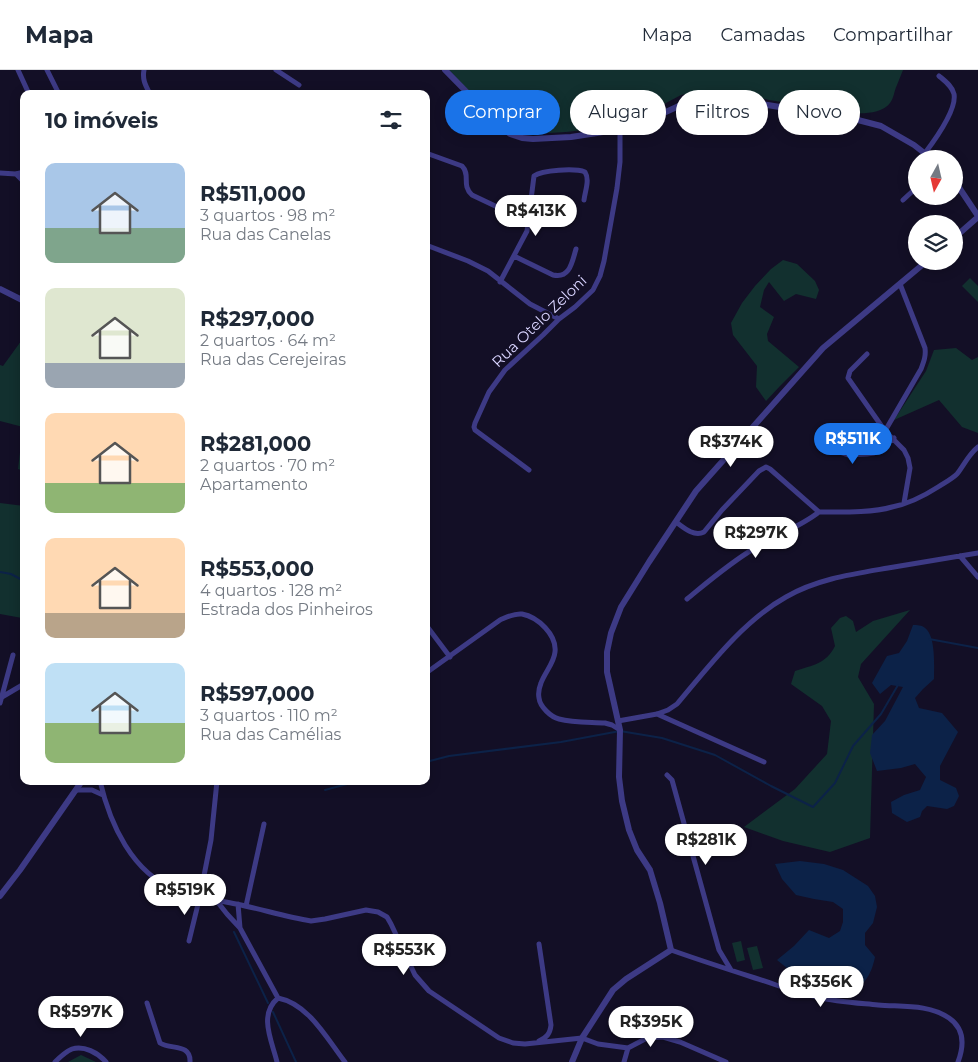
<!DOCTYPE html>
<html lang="pt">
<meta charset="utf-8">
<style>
:root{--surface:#fff;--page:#f6f6f7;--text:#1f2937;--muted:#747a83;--line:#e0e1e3;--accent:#1a73e8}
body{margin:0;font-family:Montserrat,sans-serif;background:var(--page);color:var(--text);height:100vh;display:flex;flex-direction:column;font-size:19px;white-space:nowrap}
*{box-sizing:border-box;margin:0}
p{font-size:16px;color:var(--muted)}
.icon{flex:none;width:28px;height:28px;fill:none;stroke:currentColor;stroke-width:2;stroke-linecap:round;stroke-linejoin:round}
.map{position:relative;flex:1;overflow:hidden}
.details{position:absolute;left:20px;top:20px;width:410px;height:695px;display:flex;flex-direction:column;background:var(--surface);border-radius:10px;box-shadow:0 2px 12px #0003}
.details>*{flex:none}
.banner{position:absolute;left:445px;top:20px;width:458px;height:45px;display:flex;gap:10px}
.needle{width:32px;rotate:188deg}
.tools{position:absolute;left:908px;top:80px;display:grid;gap:10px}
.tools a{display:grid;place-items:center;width:55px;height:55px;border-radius:50%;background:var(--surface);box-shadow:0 2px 12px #0003;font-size:25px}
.price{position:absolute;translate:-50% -42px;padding:0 11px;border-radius:18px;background:#fff;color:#222;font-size:16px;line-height:32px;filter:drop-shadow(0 1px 2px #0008)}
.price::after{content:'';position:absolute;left:50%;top:30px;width:15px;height:11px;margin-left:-8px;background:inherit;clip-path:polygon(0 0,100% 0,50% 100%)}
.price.active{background:var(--accent);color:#fff}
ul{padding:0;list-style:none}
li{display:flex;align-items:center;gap:15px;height:125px;padding:0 25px}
li span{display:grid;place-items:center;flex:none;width:140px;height:100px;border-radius:10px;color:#555}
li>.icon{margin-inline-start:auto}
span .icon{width:60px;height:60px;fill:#fffc;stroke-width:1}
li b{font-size:21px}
h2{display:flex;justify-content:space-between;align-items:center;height:60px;padding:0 25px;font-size:21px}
.pill{padding:0 18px;border-radius:22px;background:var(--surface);box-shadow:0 2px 12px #0003;font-size:18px;line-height:45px}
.pill.active{background:var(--accent);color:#fff}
header{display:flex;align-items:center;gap:30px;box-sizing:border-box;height:70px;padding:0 25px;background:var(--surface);border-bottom:1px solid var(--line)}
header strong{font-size:24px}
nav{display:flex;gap:28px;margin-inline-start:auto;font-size:18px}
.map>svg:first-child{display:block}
</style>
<header>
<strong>Mapa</strong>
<nav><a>Mapa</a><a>Camadas</a><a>Compartilhar</a></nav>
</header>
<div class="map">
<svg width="978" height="992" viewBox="0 0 978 992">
<rect width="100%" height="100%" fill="#130f26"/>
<path fill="#12302f" d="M449 0H903C901 5 899 10 897 15 894 21 894 28 890 33 883 43 864 44 853 43L769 30 731 21 695 22 681 25 651 41 617 52 583 60 566 62 531 64 524 62 504 54 495 46 481 30 470 22Z
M783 190 797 194 815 211 819 220 816 229 796 224 784 231 769 212 764 220 760 237 774 247 767 264 768 271 799 297 780 316 766 331 756 317 757 296 733 265 731 253 742 233 755 216 771 199Z
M970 208 978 216V232L962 216Z
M24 267V288L21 294 24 295V401L18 399 23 357 0 351V295L3 296Z
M956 278 972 290 978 287V363L962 357 939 330 894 350 926 301 934 280Z
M0 433 24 436V546L22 548 0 544Z
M910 540 861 594 858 607 874 634 870 768 830 782 783 771 744 757 795 719 827 684 831 651 822 636 791 614 795 601C813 595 826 594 835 576L831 558 840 548 846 546 853 551 856 562 873 551Z
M741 871 745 890 737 892 732 873Z
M757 876 763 898 753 900 747 878Z
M81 985 96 992H68Z"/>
<path fill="#0c2248" d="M913 555C917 555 922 555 925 558 936 566 934 596 934 609L923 619 915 628 919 638 942 643 958 662 940 696V710L956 718 959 726 954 736 947 739 927 736 922 741 920 747 907 752 892 743 891 732 904 725 920 720 926 707 915 694 901 698 877 701 870 683 872 665 885 651 903 617 891 615 880 624 872 613 887 586 899 583 907 571Z
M800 791 824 794 843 800 868 816 875 826 877 837 873 853 865 863V875L875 887C871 906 865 912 852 925L832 917 803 911 777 890 794 876 809 860 829 868 840 861 843 852V839L833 832 814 829 796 825 782 809 775 794Z"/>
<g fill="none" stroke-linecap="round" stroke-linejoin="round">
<path stroke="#0c2248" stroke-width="2" d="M0 502 11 504 24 511
M929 569 978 578
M426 692 449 686 561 672 620 661 662 668 715 685 771 716 813 737 835 713 853 676 881 644 898 615
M325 720 358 711
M234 862 268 933
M273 942 296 992"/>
<path stroke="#3d3a85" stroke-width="5" d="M18 0 29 24
M47 0 59 24
M144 0C142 10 146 16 150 24
M276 0 299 15
M426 83 462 96C471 105 461 115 472 125L529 152
M925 83C934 71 957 40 954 24 952 16 945 11 939 6
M0 103 16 104 24 102
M16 104 24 112
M903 130 916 118
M426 175 468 191 488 201 530 234 559 249
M514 186 553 205C570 209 572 192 576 179
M500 212 527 161 534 106C542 100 575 98 585 102 590 110 585 121 584 130
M867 284 850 301 848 308 885 361 904 380 908 388 910 398 904 433
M885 361 921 299C924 291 926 286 925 278L900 214
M818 364 831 379 848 385 867 384 874 383 894 368
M529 400 475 360 474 357 475 353 489 322 505 300 543 265 559 249 575 237 593 220 600 206 604 191 617 118 620 92V59
M819 442C841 442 872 443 892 437 908 434 924 426 938 417 944 413 952 409 957 404 964 395 969 384 978 377
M676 452C684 458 694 467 704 462L722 440 759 401 766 397 770 399 819 442
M960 486 978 507
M687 529C709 511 731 492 755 478 776 465 800 457 819 442
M426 555 450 587
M426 603 500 550C507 547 514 543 522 544 538 547 557 565 555 582 554 593 545 602 541 613 539 618 538 623 539 628 540 637 551 647 559 649 573 653 591 652 605 653L612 655 620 660
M2 627 24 614
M0 633 13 585
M657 644 764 692
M618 651 657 644 668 640 677 634C709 596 743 551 786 527 817 509 853 504 888 498 918 493 948 488 978 483
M667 705 672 710 719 880 731 900
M100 711C110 754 132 803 176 820 195 827 217 830 236 834 261 839 286 847 311 851L325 849 366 840 378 842 387 847 391 854 415 905 429 921 499 968 513 973 525 974 582 968 598 974 628 978 647 968 663 967 680 972 726 992
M76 720H92L103 725
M216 830 227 844 240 858
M238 834 240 858 278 928
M246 836 264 754
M189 871 200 826 211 770 217 711
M539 874 551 955C550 964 547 967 539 971
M671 880C699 890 727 899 755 908 775 914 796 923 817 927 837 932 858 933 878 935 901 937 929 934 949 948 965 959 964 976 958 992
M278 928C309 934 327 969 345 992
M147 933 160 973C171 980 191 973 190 992
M55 992C60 987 65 982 72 979 84 975 98 983 106 992
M277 992C272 971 258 945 278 928
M624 992 628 978"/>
<path stroke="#3d3a85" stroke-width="6" d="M445 0 501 57 510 64 522 68 533 69 571 67 597 63 620 59 657 46 692 30 718 27 854 49 881 56 914 75 932 89
M954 110 978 146
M954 168 978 147
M0 219 24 231
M0 826 20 800 82 711
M572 992 582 968 613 920 626 909 671 880 660 833 650 800 637 780 629 760 622 731 619 707 620 660 607 602V582L611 563 621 537 649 492 696 421 823 278 927 191"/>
</g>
<g text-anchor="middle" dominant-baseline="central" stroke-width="5" stroke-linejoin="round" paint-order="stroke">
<g font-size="15" fill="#d9d4ff" stroke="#130f26">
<text transform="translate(539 251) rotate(-44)">Rua Otelo Zeloni</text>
</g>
</g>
</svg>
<div class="tools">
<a><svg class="needle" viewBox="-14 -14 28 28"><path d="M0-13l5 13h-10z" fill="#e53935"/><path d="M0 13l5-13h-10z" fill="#747a83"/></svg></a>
<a><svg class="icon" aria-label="layers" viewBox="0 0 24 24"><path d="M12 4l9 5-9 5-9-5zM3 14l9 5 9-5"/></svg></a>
</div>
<b class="price" style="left:536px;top:167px">R$413K</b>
<b class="price active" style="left:853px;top:395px">R$511K</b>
<b class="price" style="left:731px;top:398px">R$374K</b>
<b class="price" style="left:756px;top:489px">R$297K</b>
<b class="price" style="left:706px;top:796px">R$281K</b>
<b class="price" style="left:185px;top:846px">R$519K</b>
<b class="price" style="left:404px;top:906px">R$553K</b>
<b class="price" style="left:821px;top:938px">R$356K</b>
<b class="price" style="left:81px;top:968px">R$597K</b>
<b class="price" style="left:651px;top:978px">R$395K</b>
<div class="banner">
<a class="pill active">Comprar</a>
<a class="pill">Alugar</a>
<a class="pill">Filtros</a>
<a class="pill">Novo</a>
</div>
<section class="details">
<h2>10 imóveis<svg class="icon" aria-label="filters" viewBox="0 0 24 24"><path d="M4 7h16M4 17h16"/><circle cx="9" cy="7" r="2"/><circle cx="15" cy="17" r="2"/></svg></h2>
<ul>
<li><span style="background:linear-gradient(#a9c7e8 65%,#7fa58c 0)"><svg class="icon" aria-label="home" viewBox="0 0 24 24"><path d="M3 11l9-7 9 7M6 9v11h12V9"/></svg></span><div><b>R$511,000</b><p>3 quartos · 98 m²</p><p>Rua das Canelas</p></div></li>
<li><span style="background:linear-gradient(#dfe7d0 75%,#9aa5b1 0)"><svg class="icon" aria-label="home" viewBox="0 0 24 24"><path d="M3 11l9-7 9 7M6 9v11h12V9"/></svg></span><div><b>R$297,000</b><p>2 quartos · 64 m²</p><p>Rua das Cerejeiras</p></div></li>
<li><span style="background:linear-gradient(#ffd9b3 70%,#8fb573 0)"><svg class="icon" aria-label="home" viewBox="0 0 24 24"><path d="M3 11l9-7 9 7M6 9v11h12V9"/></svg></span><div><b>R$281,000</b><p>2 quartos · 70 m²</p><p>Apartamento</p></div></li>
<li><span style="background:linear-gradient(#ffd9b3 75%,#b9a48a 0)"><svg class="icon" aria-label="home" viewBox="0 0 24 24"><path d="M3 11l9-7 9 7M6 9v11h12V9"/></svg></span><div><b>R$553,000</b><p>4 quartos · 128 m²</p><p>Estrada dos Pinheiros</p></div></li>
<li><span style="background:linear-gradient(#bfe0f5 60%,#8fb573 0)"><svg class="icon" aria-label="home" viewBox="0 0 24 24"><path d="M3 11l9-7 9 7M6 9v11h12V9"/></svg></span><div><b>R$597,000</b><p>3 quartos · 110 m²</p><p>Rua das Camélias</p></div></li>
</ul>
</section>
</div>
